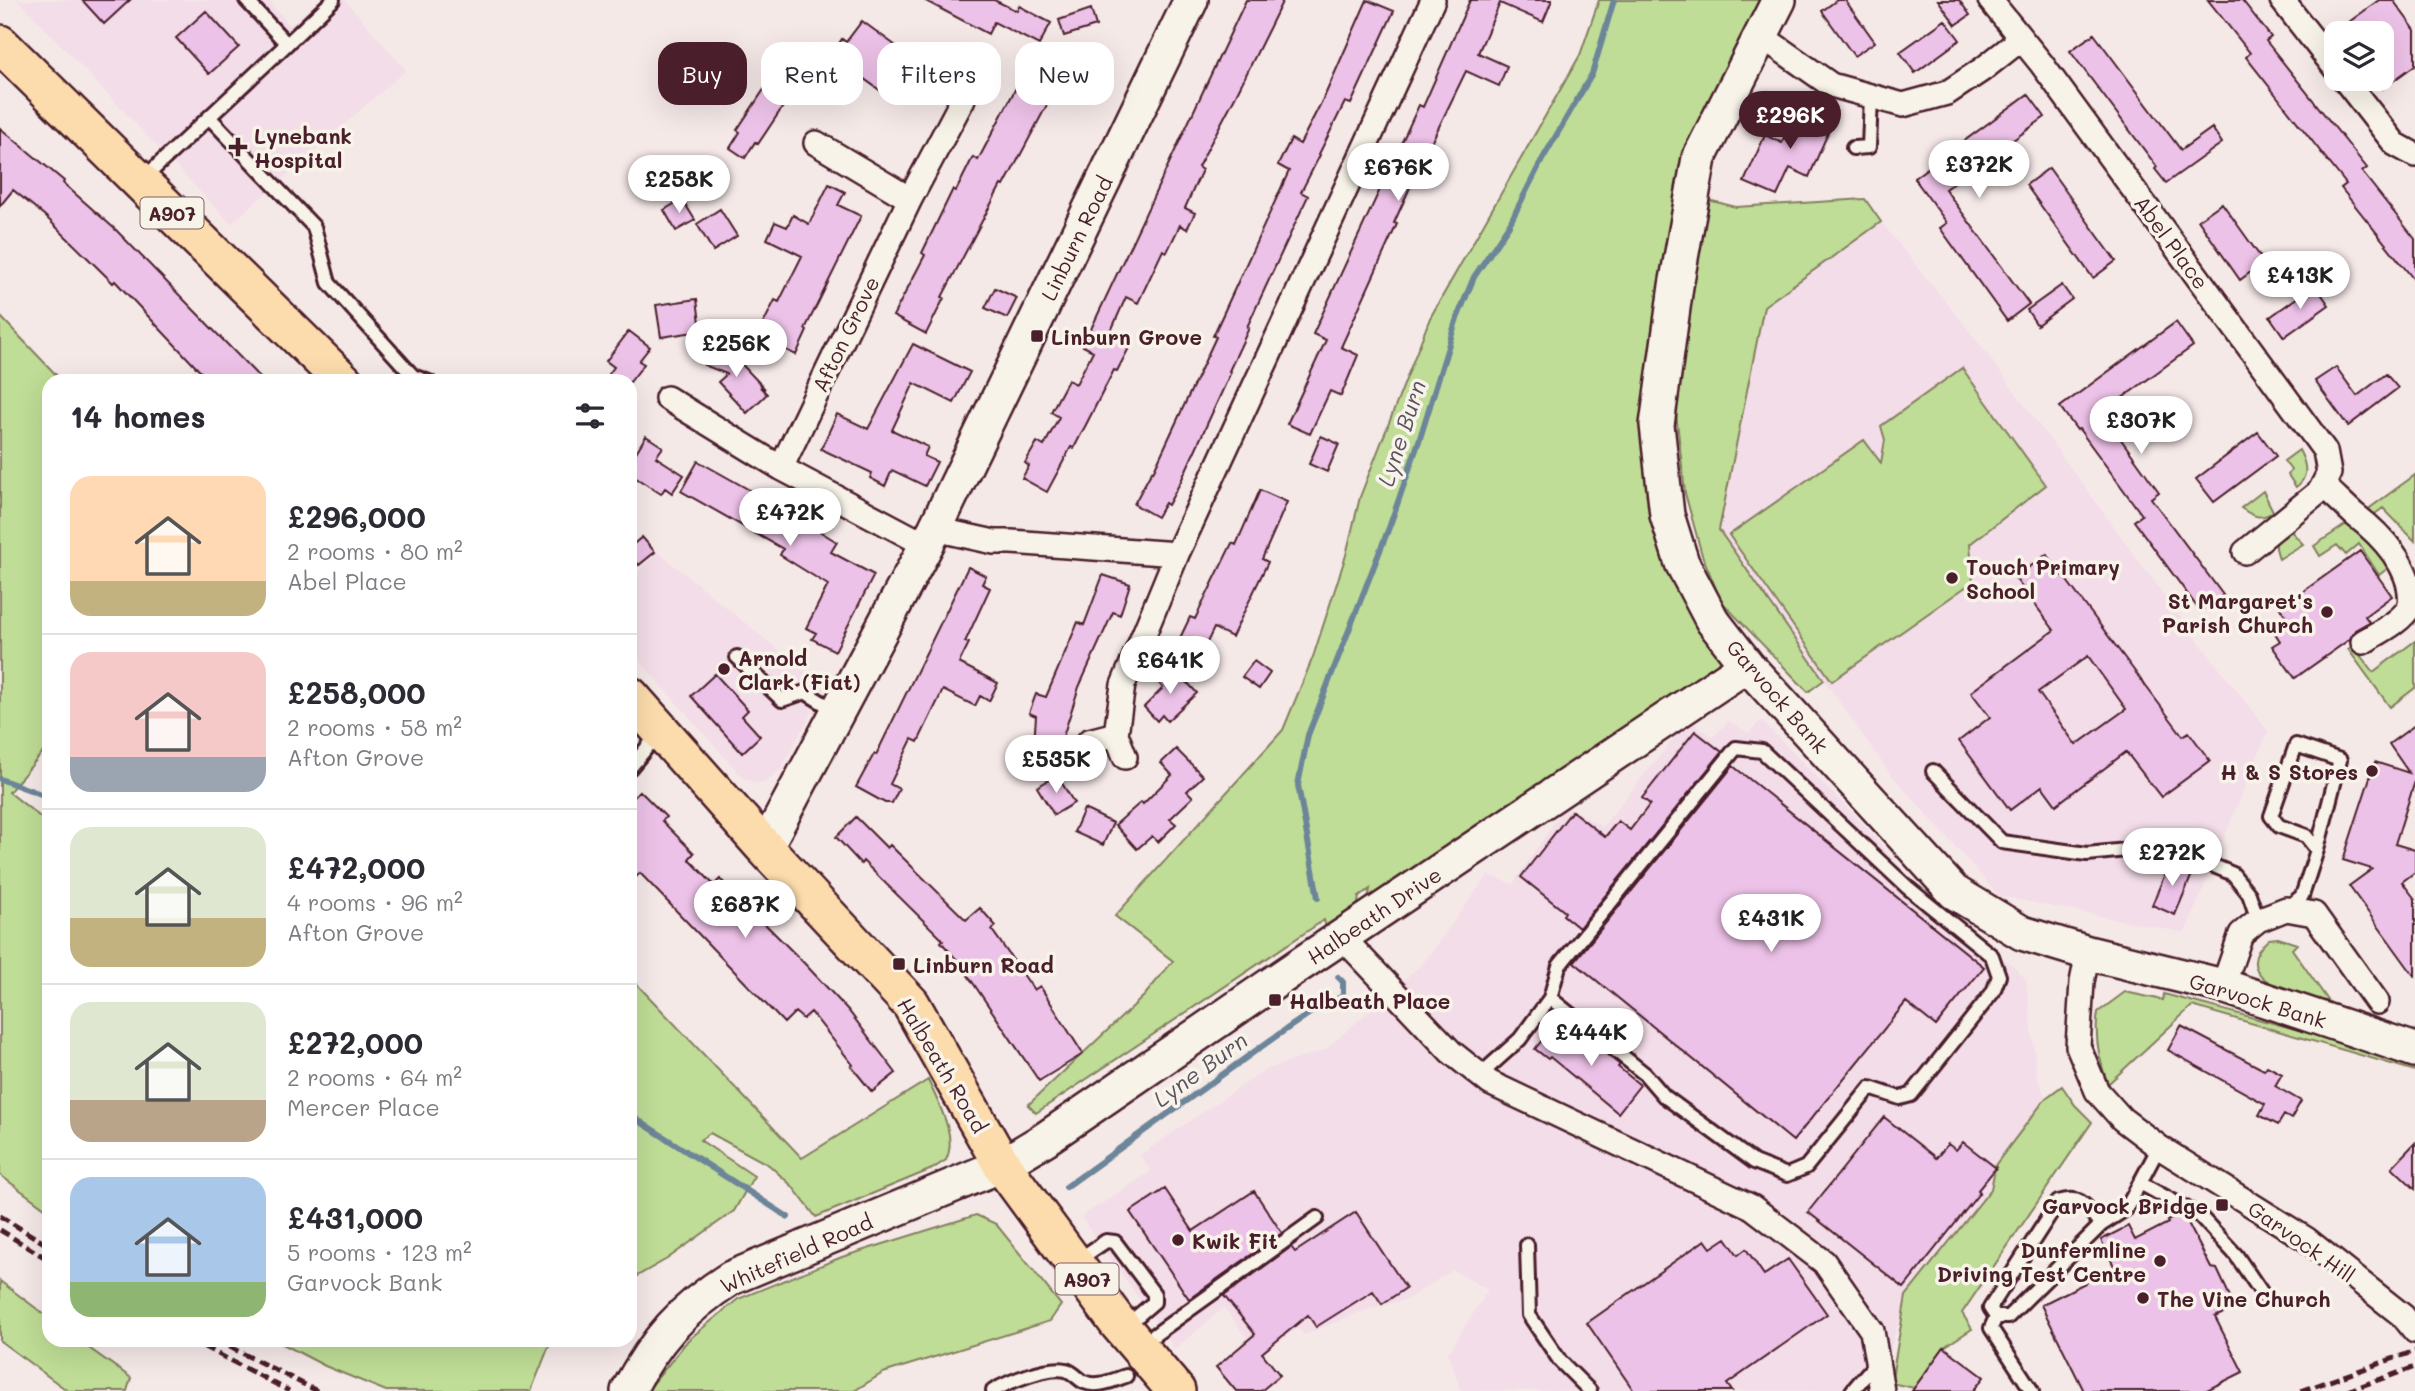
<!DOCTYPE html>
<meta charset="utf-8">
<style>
:root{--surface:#fff;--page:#f7f7f7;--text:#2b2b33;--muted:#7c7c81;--line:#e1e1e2;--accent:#4a1f2b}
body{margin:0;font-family:Mali,sans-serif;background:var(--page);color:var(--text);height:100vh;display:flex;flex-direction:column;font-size:26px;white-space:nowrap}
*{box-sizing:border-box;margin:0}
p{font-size:23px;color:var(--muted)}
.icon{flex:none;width:38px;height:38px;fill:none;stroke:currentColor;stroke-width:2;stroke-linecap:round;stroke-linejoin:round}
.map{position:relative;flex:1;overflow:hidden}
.drawer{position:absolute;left:42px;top:374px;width:595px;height:973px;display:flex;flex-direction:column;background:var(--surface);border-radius:21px;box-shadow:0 7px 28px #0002}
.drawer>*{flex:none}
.banner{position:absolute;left:658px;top:42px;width:665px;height:63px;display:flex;gap:14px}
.tools{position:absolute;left:2324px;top:21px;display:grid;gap:14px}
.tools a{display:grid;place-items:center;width:70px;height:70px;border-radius:14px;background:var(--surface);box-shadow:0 7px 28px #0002;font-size:35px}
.price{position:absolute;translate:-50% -60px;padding:0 16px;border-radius:24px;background:#fff;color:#222;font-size:23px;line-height:46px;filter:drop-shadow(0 2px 4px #0008)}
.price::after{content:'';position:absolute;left:50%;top:42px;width:21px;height:16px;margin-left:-10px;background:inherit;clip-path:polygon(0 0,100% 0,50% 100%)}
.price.selected{background:var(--accent);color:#fff}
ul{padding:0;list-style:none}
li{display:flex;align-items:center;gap:21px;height:175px;padding:0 28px}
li+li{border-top:2px solid var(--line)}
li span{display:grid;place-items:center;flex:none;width:196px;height:140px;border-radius:21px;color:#555}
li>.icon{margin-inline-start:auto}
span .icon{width:84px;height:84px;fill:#fffc;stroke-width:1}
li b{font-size:30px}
h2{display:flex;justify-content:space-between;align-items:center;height:84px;padding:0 28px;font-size:30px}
.chip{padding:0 24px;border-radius:21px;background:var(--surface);box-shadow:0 7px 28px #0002;font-size:24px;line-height:63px}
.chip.selected{background:var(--accent);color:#fff}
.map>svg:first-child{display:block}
</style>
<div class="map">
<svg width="2415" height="1391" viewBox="0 0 2415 1391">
<rect width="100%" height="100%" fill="#f5e9e8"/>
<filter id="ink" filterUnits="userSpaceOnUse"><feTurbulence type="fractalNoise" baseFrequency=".0143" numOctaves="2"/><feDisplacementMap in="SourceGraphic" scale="14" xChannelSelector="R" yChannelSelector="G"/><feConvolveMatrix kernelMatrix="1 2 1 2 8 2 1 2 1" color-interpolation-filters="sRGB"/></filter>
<g filter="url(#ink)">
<path fill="#f3dde8" d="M18 0H268L290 25 319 0H345L406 70 231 224Z
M1881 222 1982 347 2186 625 2268 731 2185 933 1999 896 1888 771 1719 530 1764 306Z
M658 552 825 688 781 769 765 783H756L743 778 630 650V579Z
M1689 720 1713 737 1729 721 1749 733 1761 720 1864 825 1908 876 1948 917 2010 963 2026 979 2037 1076 2046 1098 1996 1164 1991 1189 1906 1296 1879 1391H1461L1448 1353 1488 1290 1453 1270 1406 1300 1371 1308 1304 1335 1298 1328 1260 1355 1224 1308 1175 1349 1081 1217 1151 1171 1140 1155 1265 1070 1325 1050 1423 963 1488 875 1513 884 1566 805 1602 827Z"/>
<path fill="#bfdd96" stroke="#847e60" stroke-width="2" d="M1599 0H1779L1699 158 1657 425 1667 515 1747 665 1367 905 1370 889 1359 897 1357 909 1326 928 1324 920 1036 1113 1028 1105 1144 996 1173 961 1115 916 1283 730 1313 657 1346 555 1360 497 1430 318 1580 55Z
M1865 199 1881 222 1764 306 1719 530 1824 680 1808 692 1721 601 1702 555 1685 493 1676 413 1690 284 1708 200 1736 207Z
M0 316 62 381 49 382V745L9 792 49 824V1211L0 1175Z
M1962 368 2046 485 1970 544 1974 594 1967 586 1832 681 1729 535 1864 440 1881 463 1885 440 1881 426Z
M2299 450C2306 463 2310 477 2296 487L2288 475 2291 470 2284 461Z
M2415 475V541L2383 508 2372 516 2363 513Z
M2263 491 2273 511C2262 521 2252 516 2241 508Z
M2354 519 2396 562 2379 575 2359 544 2346 555 2337 545 2320 556 2314 546Z
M2289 529 2303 544 2279 559 2276 548V538Z
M2415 641V688L2390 707 2348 649 2353 646 2373 672Z
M2278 938 2297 944 2292 949 2332 1006C2305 997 2222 980 2269 939Z
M630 977 802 1158 928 1080C938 1103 958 1136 946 1160L932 1169 816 1217 792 1186 769 1165 710 1133 700 1140 754 1176 734 1211 667 1259 630 1280Z
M2125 992 2163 1000 2164 994 2310 1033 2415 1068V1071L2192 1006 2108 1084C2099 1061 2094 1037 2098 1012Z
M2062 1086 2075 1105 2092 1122 1962 1313 1972 1329 1944 1347 1914 1388 1891 1383 1906 1296 1991 1189 1996 1164 2046 1098Z
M976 1215 996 1224 1061 1305 1050 1321 883 1373 854 1391H647L688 1340 738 1299 842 1257Z
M0 1281 49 1318V1340L79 1341 131 1378 127 1391H68L0 1341Z
M277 1341 551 1340V1341L531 1391H386L325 1366Z"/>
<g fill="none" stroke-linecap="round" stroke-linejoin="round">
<path stroke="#6c8599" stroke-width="6" d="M0 779 49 797
M1318 898 1298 785 1308 735 1390 525 1420 438 1456 321 1474 277 1509 225 1542 160 1592 74 1614 0
M630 1115 788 1217
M1066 1187 1272 1039 1310 1013 1343 996V982L1338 977"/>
</g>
<path fill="#edc2e8" stroke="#4a1f2b" stroke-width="2" fill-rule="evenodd" d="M82 0H130L104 24Z
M924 0H994L1017 11 1019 6 1051 23 1039 45 994 22 988 34Z
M1246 0H1283L1236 95 1198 167 1202 170 1185 208 1195 213 1187 229 1180 225 1167 252 1163 250 1138 303 1126 297 1111 331 1132 342 1117 371 1114 370 1074 448 1071 447 1047 492 1022 478 1029 466 1025 463 1037 442 1044 446 1059 417 1051 412 1068 380 1076 384 1093 351 1083 346Z
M1367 0 1394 11 1351 104 1345 102 1319 154 1320 155 1301 192 1308 196 1247 327 1249 328 1229 371 1231 372 1181 481 1168 505 1165 503 1157 517 1134 504 1152 471 1153 472 1216 337 1213 336 1289 171 1278 165 1291 139 1300 144 1326 93Z
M1470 0H1552L1543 22 1500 3 1478 53 1507 66 1499 86 1466 71 1415 176 1394 223 1397 224 1341 347 1358 355 1341 396 1330 391 1310 434 1287 424 1326 340 1313 334 1419 105 1423 107Z
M1837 0H1845L1875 42 1854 56 1822 11Z
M1938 0H1959L1970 15 1956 25Z
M2208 0H2242L2271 37 2266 41 2367 168 2362 172 2415 239V281L2341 188 2346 184 2246 57 2250 53Z
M2379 0H2393L2415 30V65L2382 89V33H2334Z
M1091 9 1096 26 1064 36 1059 20Z
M206 11 239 47 209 74 176 38Z
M1945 20 1960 40 1915 73 1900 52Z
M862 21 907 54 881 91 853 71 842 87 820 71 842 39 846 42Z
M2094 34 2181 150 2212 128 2222 143 2166 183 2155 169 2157 167 2070 51Z
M1030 70 1058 84 1004 186 1001 185 942 297 944 298 926 334 893 316 925 255 922 253 953 189 956 191 973 157 978 160 1018 84 1021 86Z
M765 88 786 102 758 144 755 142 745 158 730 148 740 132 737 130Z
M2028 94 2045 117 1945 189 2029 304 2007 321 1940 228 1947 223 1914 178Z
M1800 104 1834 119 1809 177 1790 168 1777 196 1744 182 1765 135 1782 143Z
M0 128 64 181 63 183 116 230 264 382H210L115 281 113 283 44 215 13 190 0 206Z
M2049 168 2116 261 2093 278 2026 185Z
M829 184 845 192 838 205 861 216 805 329 807 331 796 355 757 336 775 300 779 302 802 256 767 239 775 222 787 227 793 215 809 224Z
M682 199 695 220 676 231 664 210Z
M2222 203 2264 262 2240 280 2198 220Z
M720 209 737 236 713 251 697 224Z
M2062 285 2072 299 2037 325 2027 310Z
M2315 285 2329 305 2284 337 2270 317Z
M995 288 1017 298 1007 318 985 308Z
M697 299 701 331 661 337 656 305Z
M2176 322 2193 346 2102 413 2159 492 2151 498 2223 595 2200 611 2134 521 2142 515 2079 429 2077 430 2060 407Z
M629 331 650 347 639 361 644 364 630 382H603L614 367 606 361Z
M913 344 970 372 954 403 914 383 892 430 928 447 924 456 937 462 925 486 892 470 885 486 870 478 872 473 821 449 837 414 868 429Z
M712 346 735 357 765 389 760 387 767 394 747 413 718 382 727 374 704 365Z
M2336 367 2357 396 2386 374 2398 388 2348 426 2315 381Z
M2258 432 2276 456 2214 502 2196 479Z
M646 436 663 447 656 457 684 475 672 493 665 488 661 494 630 474V462Z
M1321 436 1339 444 1327 472 1309 464Z
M698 461 787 511 837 542 831 552 874 575 835 651 812 639 816 633 806 628 828 585 780 555 783 549 681 491Z
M1260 490 1287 502 1262 559 1268 562 1232 637 1214 628 1201 655 1180 645V638L1190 617 1195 619 1232 543 1236 545Z
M642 537 655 552 639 565 630 555V547Z
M2360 551 2392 596 2365 616 2369 622 2355 630 2350 639 2295 678 2272 646 2280 641 2271 627 2286 616 2280 608Z
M2047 554 2183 736 2189 732 2210 761 2161 797 2126 752 2056 805 2042 786 2010 810 1959 741 1990 717 1971 692 2054 630 2015 578ZM2088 656 2126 709 2076 745 2038 692Z
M968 567 986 576 982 584 990 588 965 642 969 643 959 663 998 683 989 701 980 696 975 706 943 690 918 742 912 739 890 784 899 789 892 803H885L856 787 874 754 876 755Z
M1103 575 1130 584 1120 615 1113 612 1079 687 1062 740 1060 761 1033 759 1036 716 1029 713 1036 694 1046 697 1078 622 1084 625Z
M1254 661 1270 673 1259 689 1242 677Z
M1174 668 1197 693 1167 721 1162 715 1157 721 1144 707 1163 688 1158 682Z
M715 674 748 710 742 716 760 736 742 753 691 696Z
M2415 725V781L2395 844 2415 850V872L2402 882 2415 899V977L2349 886 2372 869 2343 860 2375 762 2409 773 2389 744Z
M1695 731 1722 752 1579 928 1563 915 1565 912 1521 877 1572 811 1605 837 1618 821 1630 830 1650 804 1642 798Z
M1176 749 1203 776 1187 791 1193 797 1170 819 1176 824 1158 842 1152 836 1137 849 1115 825 1141 802 1143 804 1172 775 1161 763Z
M1733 766 1984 967 1936 1026 1906 1002 1793 1141 1574 962Z
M1057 775 1074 803 1054 815 1037 787Z
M640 791 666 817 662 821 694 853 689 859 714 885 720 879 804 963 848 1010 896 1073 872 1092 851 1066 853 1065 811 1012 803 1019 795 1012 784 1023 640 873 630 883V801Z
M1084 809 1113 823 1103 845 1074 832Z
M856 817 887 848 890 845 966 920 980 908 996 926 992 930 1034 990 1040 986 1083 1054 1039 1081 959 962 941 942 943 940 863 861 861 864 836 837Z
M2170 862 2193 872 2175 915 2152 905Z
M2181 1026 2264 1070 2267 1066 2282 1074 2275 1086 2301 1101 2291 1119 2284 1115 2278 1125 2259 1115 2265 1104 2168 1050Z
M1574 1028 1620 1065 1618 1067 1640 1085 1618 1113 1550 1057 1548 1059 1535 1049 1547 1034 1560 1044Z
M1884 1117 1936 1158 1948 1144 1956 1150 1963 1142 1996 1168 1978 1190 1980 1192 1904 1288 1808 1212Z
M2415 1143V1189L2392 1167Z
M1165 1189 1193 1231 1254 1191 1282 1233 1189 1299 1130 1212Z
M1356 1212 1406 1288 1382 1304 1373 1291 1316 1327 1308 1315 1262 1353 1280 1375 1261 1391H1236L1216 1367 1255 1334 1224 1296 1291 1247 1295 1252Z
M2179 1215 2186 1219 2211 1268 2217 1269 2233 1303 2230 1310 2215 1317 2243 1372 2205 1391H2084L2041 1305 2115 1268 2101 1240 2128 1226 2135 1240 2168 1223 2167 1221Z
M1726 1238 1738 1255 1746 1249 1764 1275 1788 1259 1827 1314 1727 1384 1732 1391H1634L1587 1323 1705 1240 1711 1248Z
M1944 1347 1984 1377 1973 1391H1912Z"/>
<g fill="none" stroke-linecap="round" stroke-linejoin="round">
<g stroke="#4a1f2b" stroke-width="18">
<path id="lane" d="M287 44 333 0
M209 117 314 227 329 283 413 376 429 382
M1853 148 1869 147 1871 96
M142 180 287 44 246 0
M737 657 782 700 805 692 836 711
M630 768 659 733
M1933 771 2002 842 2087 854 2166 846 2233 874 2249 894 2258 920
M2286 909 2302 896 2317 850 2340 760 2296 745 2271 816 2279 826 2306 836 2317 850
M1480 1075 1520 1039 1550 998 1559 966 1736 748 1762 751 1907 887 1992 956 1999 976 1993 992 1911 1095 1900 1098 1870 1088 1806 1167 1787 1175 1754 1162 1664 1096 1645 1074 1550 998
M2140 1183 2200 1216 2236 1255 2266 1299
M2101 1225C2086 1207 2083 1194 2058 1202L1990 1308 1996 1317H2008L2101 1225 2126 1209 2159 1147
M1527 1245 1529 1315 1560 1361 1590 1391
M1078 1260 1106 1241 1115 1242 1154 1294V1302L1126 1326
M1996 1317 1991 1328 2032 1391
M1142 1344 1317 1218
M993 1391C1010 1381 1047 1366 1066 1370 1073 1372 1078 1379 1084 1382 1098 1388 1113 1380 1126 1376
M1852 1391 1877 1362"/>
</g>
<g stroke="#4a1f2b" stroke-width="28">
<path id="street" d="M1990 0 2041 63 2325 451 2329 473 2320 491 2245 552
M2282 0 2336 69
M1760 35 1831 85 1903 105 1947 93 1983 69 2021 39
M2344 79 2395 144 2415 155
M816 143 910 199
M667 398 781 468 926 545
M781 468 910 199 963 99
M2323 485C2334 495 2344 505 2355 515 2380 534 2415 569 2410 606 2402 622 2377 633 2363 642
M935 529 994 542H1011L1177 554
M1116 734 1123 685 1177 554 1433 0
M1089 741 1116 734 1125 757
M1342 937 1451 1052 1490 1083 1752 1207 1824 1262 1872 1331 1882 1391
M2088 953 2082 982 2078 1046 2097 1091 2122 1119 2159 1147 2306 1239 2403 1316 2415 1331
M2223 986 2241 934 2258 920 2286 909 2314 914 2377 1002"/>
</g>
<g stroke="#4a1f2b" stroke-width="38">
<path id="secondary" d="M1779 0 1699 158 1676 286 1657 425 1667 515 1682 563 1712 620 1747 665 1954 892 2022 933 2088 953 2223 986 2415 1050
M765 848 935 529 1191 0
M628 1391C655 1340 682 1309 731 1278L1002 1165 1045 1139 1298 966 1747 665"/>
</g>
<g stroke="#4a1f2b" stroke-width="42">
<path id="primary" d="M0 44 344 382
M630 696 765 848 911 1004 1002 1165 1118 1323 1176 1391"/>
</g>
<use href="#lane" stroke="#f7f3e8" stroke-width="12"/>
<use href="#street" stroke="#f7f3e8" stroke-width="23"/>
<use href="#secondary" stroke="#f7f3e8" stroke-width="33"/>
<use href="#primary" stroke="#fcdcac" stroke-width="37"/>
<path stroke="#4a1f2b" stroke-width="5" stroke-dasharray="10 5" stroke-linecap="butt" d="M0 1216 49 1246
M0 1230 49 1260
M191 1340 289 1391
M216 1340 317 1391
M2301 1391 2415 1351
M2347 1391 2415 1367"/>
</g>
</g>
<g fill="#4a1f2b" stroke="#f7f3e8" stroke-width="2.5">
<path d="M234.5 136.5h7v7h7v7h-7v7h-7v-7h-7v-7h7z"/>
<rect x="1030" y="329" width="14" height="14" rx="3.5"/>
<circle cx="1952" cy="578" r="7"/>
<circle cx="2327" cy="612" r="7"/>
<circle cx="724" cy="669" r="7"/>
<circle cx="2372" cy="771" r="7"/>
<rect x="892" y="957" width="14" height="14" rx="3.5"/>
<rect x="1268" y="993" width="14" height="14" rx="3.5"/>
<rect x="2215" y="1198" width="14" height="14" rx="3.5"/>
<circle cx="1178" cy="1240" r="7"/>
<circle cx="2160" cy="1261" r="7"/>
<circle cx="2143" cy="1298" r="7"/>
</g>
<g text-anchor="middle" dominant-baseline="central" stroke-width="7" stroke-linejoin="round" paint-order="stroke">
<g fill="#f7f3e8" stroke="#7e5f64" stroke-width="2">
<rect x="140.5" y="197.5" width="63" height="31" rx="5"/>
<rect x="1055.5" y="1263.5" width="63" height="31" rx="5"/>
</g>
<g font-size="19" font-weight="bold" fill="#4a1f2b">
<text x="172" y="213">A907</text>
<text x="1087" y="1279">A907</text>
</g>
<g font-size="21" font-weight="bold" fill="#4a1f2b" stroke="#f7f3e8" text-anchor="start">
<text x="254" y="135">Lynebank<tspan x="254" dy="24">Hospital</tspan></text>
<text x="1051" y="336">Linburn Grove</text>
<text x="1966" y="566">Touch Primary<tspan x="1966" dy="24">School</tspan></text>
<text x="2313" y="600" text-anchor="end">St Margaret's<tspan x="2313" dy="24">Parish Church</tspan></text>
<text x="738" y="657">Arnold<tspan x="738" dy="24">Clark (Fiat)</tspan></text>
<text x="2358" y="771" text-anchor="end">H &amp; S Stores</text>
<text x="913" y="964">Linburn Road</text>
<text x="1289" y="1000">Halbeath Place</text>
<text x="2208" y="1205" text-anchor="end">Garvock Bridge</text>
<text x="1192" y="1240">Kwik Fit</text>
<text x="2146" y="1249" text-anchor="end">Dunfermline<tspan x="2146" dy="24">Driving Test Centre</tspan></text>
<text x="2157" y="1298">The Vine Church</text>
</g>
<g font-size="21" fill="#4a1f2b" stroke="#f7f3e8">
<text transform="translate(1076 238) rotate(-64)">Linburn Road</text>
<text transform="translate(2172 242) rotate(54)">Abel Place</text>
<text transform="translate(845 334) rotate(-64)">Afton Grove</text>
<text transform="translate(1778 696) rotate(49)">Garvock Bank</text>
<text transform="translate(1374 915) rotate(-34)">Halbeath Drive</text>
<text transform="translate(2258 1000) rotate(17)">Garvock Bank</text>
<text transform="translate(943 1065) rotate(59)">Halbeath Road</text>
<text transform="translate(2302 1241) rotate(35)">Garvock Hill</text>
<text transform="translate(796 1253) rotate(-24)">Whitefield Road</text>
</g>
<g font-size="23" font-style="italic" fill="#5b5262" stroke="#f7f3e8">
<text transform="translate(1401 433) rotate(-72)">Lyne Burn</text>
<text transform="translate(1200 1069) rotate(-36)">Lyne Burn</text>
</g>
</g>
</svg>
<div class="tools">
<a><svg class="icon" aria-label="layers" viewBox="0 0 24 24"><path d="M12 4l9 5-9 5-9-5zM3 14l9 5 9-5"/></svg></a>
</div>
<b class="price selected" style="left:1790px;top:151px">£296K</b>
<b class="price" style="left:1979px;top:200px">£372K</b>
<b class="price" style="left:1398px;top:203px">£676K</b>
<b class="price" style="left:679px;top:215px">£258K</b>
<b class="price" style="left:2300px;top:311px">£413K</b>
<b class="price" style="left:736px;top:379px">£256K</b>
<b class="price" style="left:2141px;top:456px">£307K</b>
<b class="price" style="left:790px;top:548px">£472K</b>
<b class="price" style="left:1170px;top:696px">£641K</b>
<b class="price" style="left:1056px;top:795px">£535K</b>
<b class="price" style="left:2172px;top:888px">£272K</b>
<b class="price" style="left:745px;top:940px">£687K</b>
<b class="price" style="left:1771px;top:954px">£431K</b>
<b class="price" style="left:1591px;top:1068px">£444K</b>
<div class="banner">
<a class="chip selected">Buy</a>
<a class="chip">Rent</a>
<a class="chip">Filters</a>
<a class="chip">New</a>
</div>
<section class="drawer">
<h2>14 homes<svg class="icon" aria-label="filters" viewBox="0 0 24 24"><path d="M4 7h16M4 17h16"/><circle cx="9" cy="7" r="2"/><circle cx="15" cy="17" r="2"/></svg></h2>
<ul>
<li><span style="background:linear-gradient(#ffd9b3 75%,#c2b280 0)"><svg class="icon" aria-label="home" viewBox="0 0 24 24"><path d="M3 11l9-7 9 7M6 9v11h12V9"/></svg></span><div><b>£296,000</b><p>2 rooms · 80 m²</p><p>Abel Place</p></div></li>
<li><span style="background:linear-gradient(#f6c9c9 75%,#9aa5b1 0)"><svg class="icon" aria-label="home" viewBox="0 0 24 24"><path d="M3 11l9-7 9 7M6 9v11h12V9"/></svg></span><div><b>£258,000</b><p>2 rooms · 58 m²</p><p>Afton Grove</p></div></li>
<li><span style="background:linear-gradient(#dfe7d0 65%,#c2b280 0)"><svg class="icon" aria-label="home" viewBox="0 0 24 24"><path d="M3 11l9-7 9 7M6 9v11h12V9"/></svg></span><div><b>£472,000</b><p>4 rooms · 96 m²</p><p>Afton Grove</p></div></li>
<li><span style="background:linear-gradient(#dfe7d0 70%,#b9a48a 0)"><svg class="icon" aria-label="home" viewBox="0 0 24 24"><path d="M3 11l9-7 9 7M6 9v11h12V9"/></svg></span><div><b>£272,000</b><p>2 rooms · 64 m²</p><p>Mercer Place</p></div></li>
<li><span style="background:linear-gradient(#a9c7e8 75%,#8fb573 0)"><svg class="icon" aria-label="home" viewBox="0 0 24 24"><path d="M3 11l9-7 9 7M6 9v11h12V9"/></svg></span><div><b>£431,000</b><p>5 rooms · 123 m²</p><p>Garvock Bank</p></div></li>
</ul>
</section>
</div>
